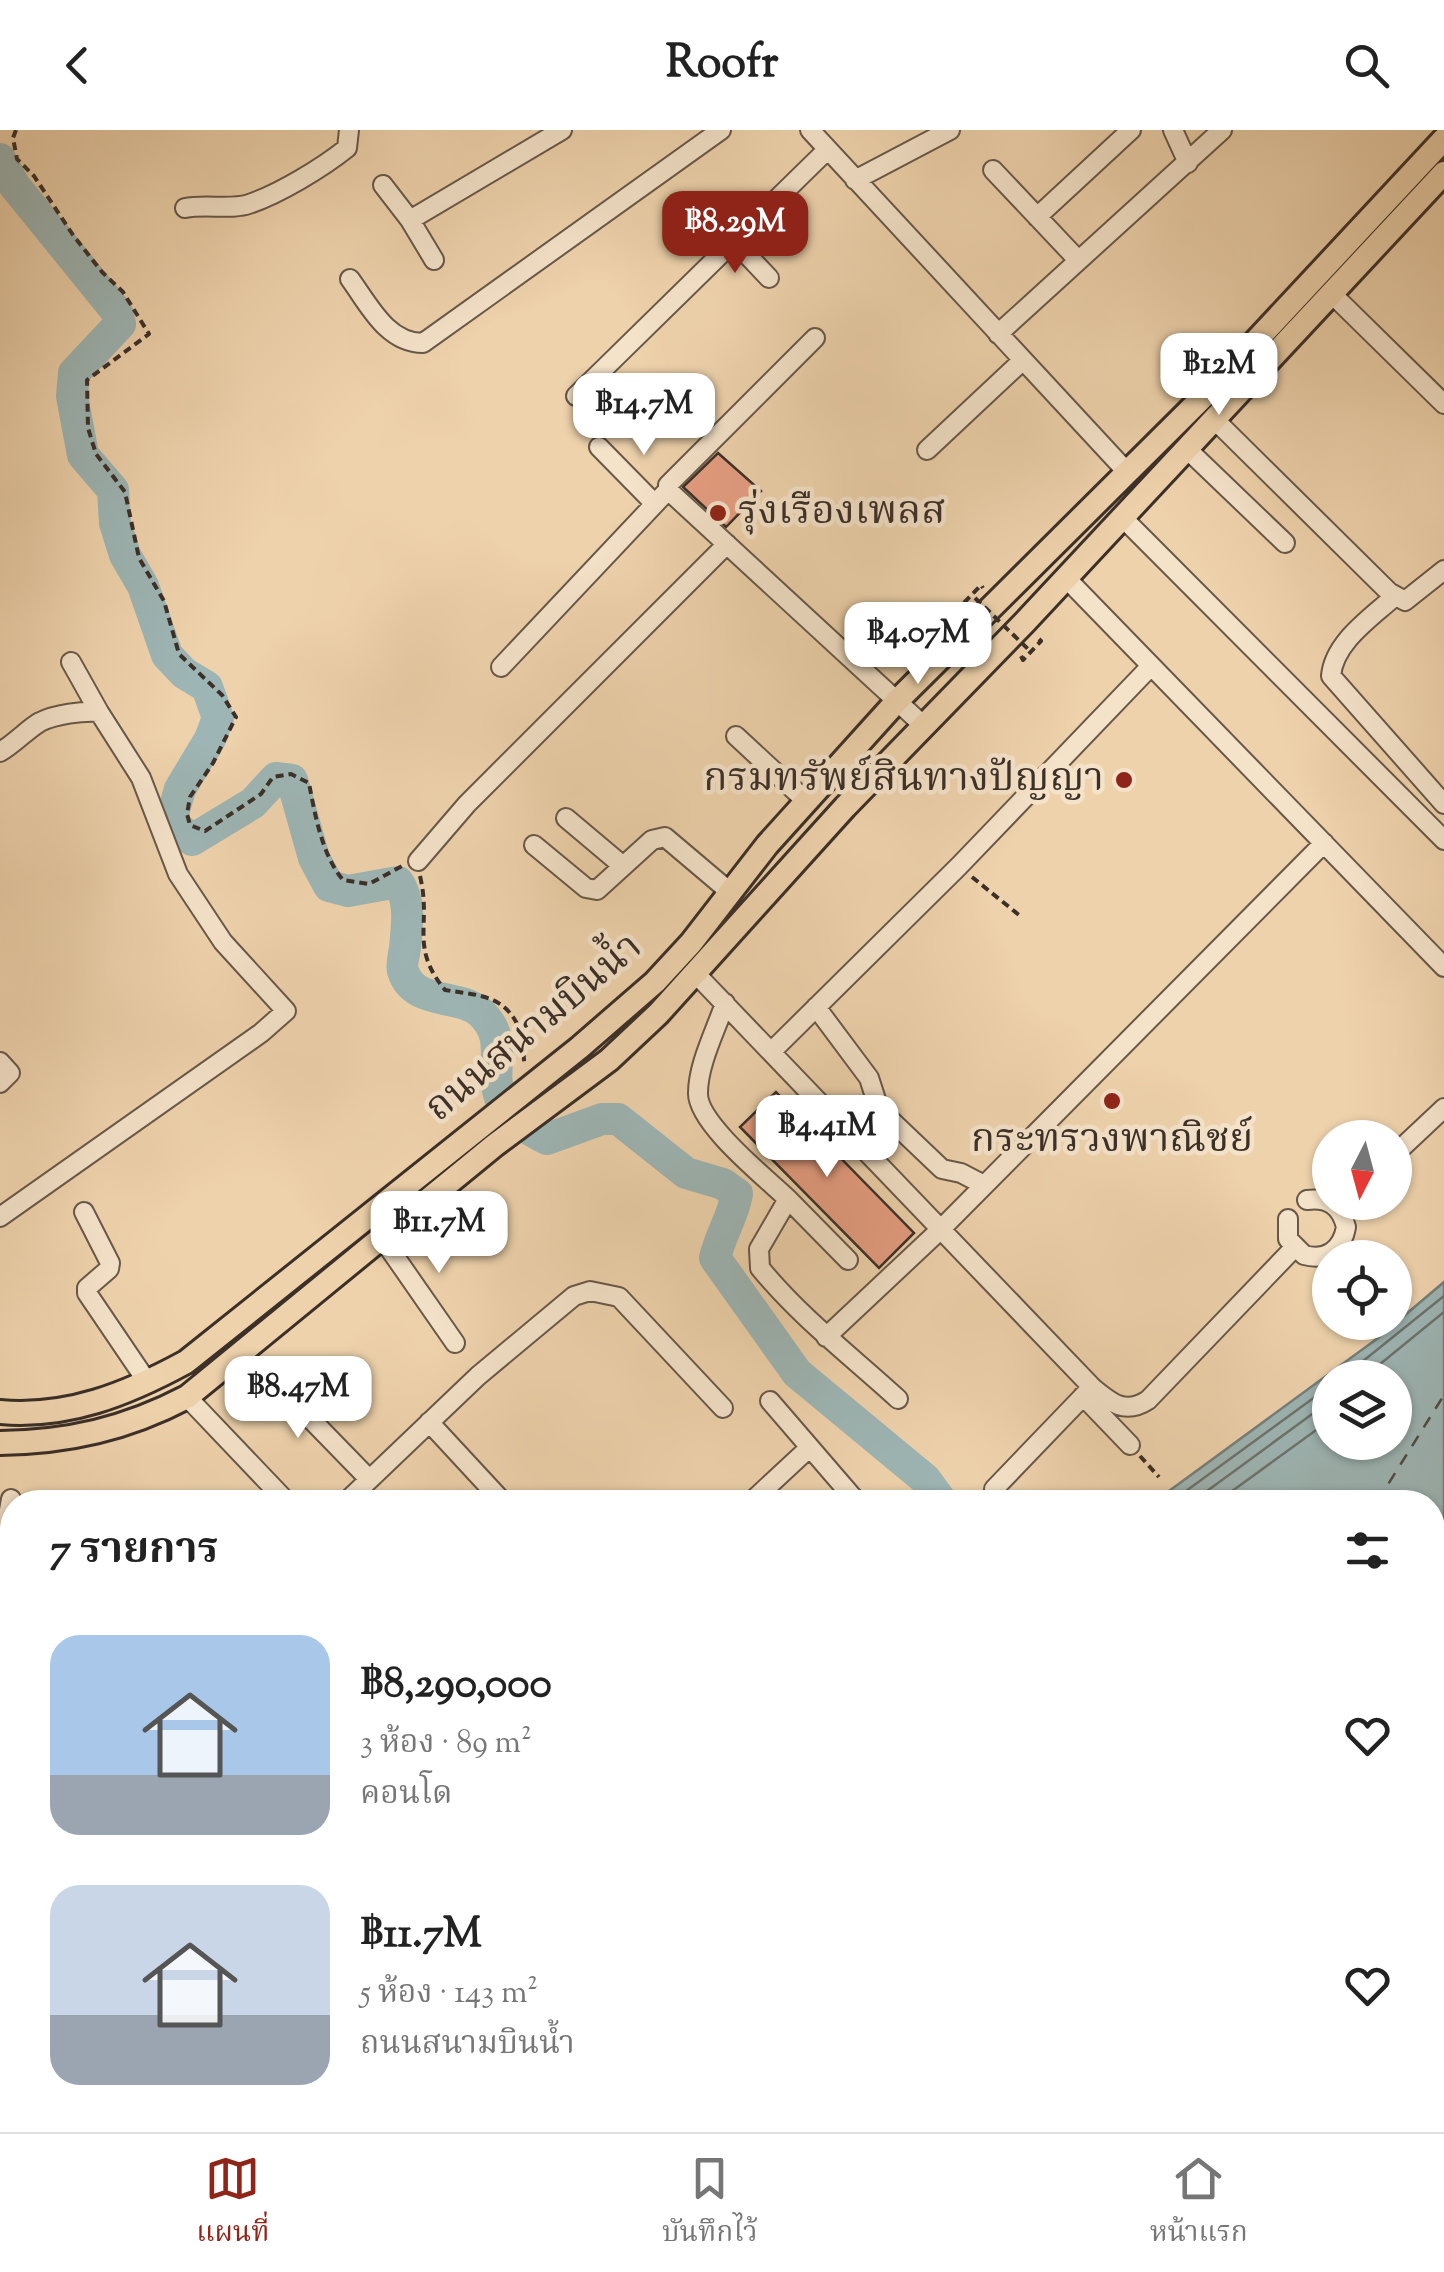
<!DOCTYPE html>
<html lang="th">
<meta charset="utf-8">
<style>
:root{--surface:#fff;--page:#f2f2f2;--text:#222;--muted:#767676;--line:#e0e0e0;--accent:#8f2418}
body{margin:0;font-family:"Sorts Mill Goudy","Noto Serif Thai",serif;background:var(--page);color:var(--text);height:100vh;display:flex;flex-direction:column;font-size:38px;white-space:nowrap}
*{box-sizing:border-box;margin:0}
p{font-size:32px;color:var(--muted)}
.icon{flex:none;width:55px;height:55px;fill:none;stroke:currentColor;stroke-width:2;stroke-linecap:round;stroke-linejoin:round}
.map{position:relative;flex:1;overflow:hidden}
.details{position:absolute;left:0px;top:1360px;width:1445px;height:642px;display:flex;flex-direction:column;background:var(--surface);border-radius:40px 40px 0 0;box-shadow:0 2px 8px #0004}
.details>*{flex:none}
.needle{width:65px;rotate:186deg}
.fabs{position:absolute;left:1312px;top:990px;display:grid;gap:20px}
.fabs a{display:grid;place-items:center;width:100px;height:100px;border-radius:50%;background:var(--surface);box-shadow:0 2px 8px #0004;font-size:50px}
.price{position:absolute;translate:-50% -85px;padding:0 22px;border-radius:20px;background:#fff;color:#222;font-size:32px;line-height:65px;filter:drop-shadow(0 2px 5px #0008)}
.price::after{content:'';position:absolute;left:50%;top:60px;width:30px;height:22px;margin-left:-15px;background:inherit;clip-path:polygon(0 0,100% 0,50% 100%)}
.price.on{background:var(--accent);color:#fff}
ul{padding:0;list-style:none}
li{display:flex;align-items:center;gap:30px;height:250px;padding:0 50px}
li span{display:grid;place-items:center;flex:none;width:280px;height:200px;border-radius:30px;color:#555}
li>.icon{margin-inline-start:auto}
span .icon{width:120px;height:120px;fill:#fffc;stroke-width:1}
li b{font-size:42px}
h2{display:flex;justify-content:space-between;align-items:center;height:120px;padding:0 50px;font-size:42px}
header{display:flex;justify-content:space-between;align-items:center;height:130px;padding:0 50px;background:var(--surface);font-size:45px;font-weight:700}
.menu{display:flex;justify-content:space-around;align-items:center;height:140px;border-top:2px solid var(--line);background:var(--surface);font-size:28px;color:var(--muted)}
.menu a{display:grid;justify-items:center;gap:5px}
.menu .on{color:var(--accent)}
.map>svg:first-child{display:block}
</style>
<header><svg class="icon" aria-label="back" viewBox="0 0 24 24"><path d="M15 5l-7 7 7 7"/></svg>Roofr<svg class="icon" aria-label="search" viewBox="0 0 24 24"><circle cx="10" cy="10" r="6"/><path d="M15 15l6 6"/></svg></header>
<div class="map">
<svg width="1444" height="2002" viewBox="0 0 1444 2002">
<rect width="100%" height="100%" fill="#eed2ac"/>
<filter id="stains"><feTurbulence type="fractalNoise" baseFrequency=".002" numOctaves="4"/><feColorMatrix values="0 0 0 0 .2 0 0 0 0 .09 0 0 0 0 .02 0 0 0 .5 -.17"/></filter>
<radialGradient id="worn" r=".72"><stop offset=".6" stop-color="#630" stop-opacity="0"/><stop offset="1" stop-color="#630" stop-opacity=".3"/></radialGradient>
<path fill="#9db5b4" stroke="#767f7c" stroke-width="2.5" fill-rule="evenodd" d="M1444 1152V2002H505L516 1990H1432V1372H1154L1378 1208ZM1330 1248H1395V1312H1330Z"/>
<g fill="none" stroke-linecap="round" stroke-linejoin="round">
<path stroke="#6c726e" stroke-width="2.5" d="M1342 1248 1444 1166
M1363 1248 1444 1182
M1171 1372 1330 1256
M1192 1372 1330 1271
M1217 1372 1330 1290"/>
<path stroke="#9db5b4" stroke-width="32" d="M0 29 14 55 117 182 120 194 74 243 72 266 83 325 113 360 115 393 125 425 143 456 167 525 184 543 207 557 218 588 210 609 180 659 172 687 178 698 192 710 253 673 276 648 292 650 314 728 329 756 348 761 398 752C411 771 407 795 405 818 404 825 401 835 403 841 414 876 459 863 481 883 523 922 458 967 547 1009L602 989H618L686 1043 723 1054 737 1064C733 1087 720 1105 715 1128L797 1243 925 1349 942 1372"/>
<path stroke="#4f4a44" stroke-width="2.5" stroke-dasharray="12 10" stroke-linecap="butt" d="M1377 1372 1444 1265
M955 2002 964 1990"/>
</g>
<path fill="#e69e82" stroke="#3b2f28" stroke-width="2.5" d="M718 323 761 361 726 397 683 357Z
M776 962 914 1103 879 1138 740 997Z"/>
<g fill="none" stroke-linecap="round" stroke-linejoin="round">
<g stroke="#685849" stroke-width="22">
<path id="minor" d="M810 0 1127 342
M1173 0 1188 33
M993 40 1078 130
M855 50 950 0
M383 55 410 90
M185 78C205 74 232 80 249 74 279 64 322 38 347 18L349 0
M1037 87 1131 0
M734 111 769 148
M434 130 410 90 562 0
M350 149C369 175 387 213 423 213L721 0
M1332 164 1444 274
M998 204 1222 0
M576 266 827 20
M1215 290 1389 462 1405 471 1444 440
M599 317 654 373
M1187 319 1285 413
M927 320 1023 230
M668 360 924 596
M1123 388 1444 710
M1066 448 1444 837
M1395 466C1371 488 1334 512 1331 546L1444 674
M71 532 99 582
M501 537 668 360V355L815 208
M736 606 806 671
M0 622C14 614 29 598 40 592 56 584 82 581 99 582L141 648 178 744 223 812 286 881 261 903 0 1087
M566 688 623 736
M534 715 586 758 597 760 652 710 665 707 730 762
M418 731 467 674 727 414
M696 844 1092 1257C1111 1273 1125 1285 1148 1270L1294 1118
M725 873C716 900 698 934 698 963 697 993 766 1048 788 1069L759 1119 760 1138C801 1188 851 1226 898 1269
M816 877 869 948 879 979 942 1039 961 1043 984 1055
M771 922 959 736 1151 536
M0 932 10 943 0 953
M1395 1024 1444 978
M788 1069 848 1130
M84 1082 110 1133 109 1139 87 1158V1163L148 1253
M1288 1089V1109L1304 1125C1326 1131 1342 1120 1346 1097 1341 1076 1328 1067 1307 1070
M382 1108 455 1213
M826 1207 941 1099 1324 713
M262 1239 369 1349
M1083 1266 1130 1315
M187 1267 287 1372
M770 1271 857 1372
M429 1292 503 1372
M994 1359 1092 1257
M346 1372 478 1246 574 1166 590 1161 619 1167 723 1278
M751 1372 808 1319
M0 1433 11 1369
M0 1734 12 1740
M0 1795 12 1801
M0 1878 12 1876
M0 1923 12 1929
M157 1990 184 2002
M336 1990 364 2002
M135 2002 139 1990
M410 2002 417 1990"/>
</g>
<g stroke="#3b2f28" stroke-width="28">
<path id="major" d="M0 1282C68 1288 127 1264 186 1232L579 918 655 852 691 813 767 715 897 571 1212 258 1444 9
M0 1313C68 1312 126 1299 187 1267L495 1015 609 930 658 884 845 677 1024 493 1444 43"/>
</g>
<path stroke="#3b2f28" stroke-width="4" stroke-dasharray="8 5" stroke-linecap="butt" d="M16 0 13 8 17 29 34 46 73 105 102 142 123 162 149 204 87 250 88 298 96 324 125 362 139 428 164 471 179 524 222 565 236 587 213 633 190 667 187 684 190 695 205 701 261 664 273 647 291 644 309 653C315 685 322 725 343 750L369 754 404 735
M963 482 959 478 981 455 983 458
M1021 526 1023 530 1041 511 1039 509
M420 746C432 796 409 816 445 860 481 866 507 864 522 905 526 915 522 925 525 936
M972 747 1019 785
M1140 1326 1159 1347"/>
<use href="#minor" stroke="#f4e2c9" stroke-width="18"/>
<use href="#major" stroke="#eed2ac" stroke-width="22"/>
<path stroke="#3b2f28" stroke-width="4" stroke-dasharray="8 5" stroke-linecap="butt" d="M975 468 1028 519"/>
</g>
<g fill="#8f2418" stroke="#f4e2c9" stroke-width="4">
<circle cx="718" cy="383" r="10"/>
<circle cx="1124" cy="650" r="10"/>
<circle cx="1112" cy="971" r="10"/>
</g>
<g text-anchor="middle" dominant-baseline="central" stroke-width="9" stroke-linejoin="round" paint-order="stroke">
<g font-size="40" fill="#3b2f28" stroke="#f4e2c9" text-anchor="start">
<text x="738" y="383">รุ่งเรืองเพลส</text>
<text x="1104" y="650" text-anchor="end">กรมทรัพย์สินทางปัญญา</text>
<text x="1112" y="1011" text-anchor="middle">กระทรวงพาณิชย์</text>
</g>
<g font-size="40" fill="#3b2f28" stroke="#f4e2c9">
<text transform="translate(535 899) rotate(-40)">ถนนสนามบินน้ำ</text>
</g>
</g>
<rect width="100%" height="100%" filter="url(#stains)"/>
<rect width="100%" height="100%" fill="url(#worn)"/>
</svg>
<div class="fabs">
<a><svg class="needle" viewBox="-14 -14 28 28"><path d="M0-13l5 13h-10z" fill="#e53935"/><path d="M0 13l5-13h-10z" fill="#767676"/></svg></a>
<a><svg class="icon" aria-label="locate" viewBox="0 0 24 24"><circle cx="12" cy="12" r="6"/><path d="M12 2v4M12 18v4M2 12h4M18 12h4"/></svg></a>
<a><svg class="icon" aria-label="layers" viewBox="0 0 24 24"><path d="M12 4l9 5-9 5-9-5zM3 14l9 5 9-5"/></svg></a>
</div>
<b class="price on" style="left:735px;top:146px">฿8.29M</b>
<b class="price" style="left:1219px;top:288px">฿12M</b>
<b class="price" style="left:644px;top:328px">฿14.7M</b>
<b class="price" style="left:918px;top:557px">฿4.07M</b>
<b class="price" style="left:827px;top:1050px">฿4.41M</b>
<b class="price" style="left:439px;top:1146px">฿11.7M</b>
<b class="price" style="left:298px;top:1311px">฿8.47M</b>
<section class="details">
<h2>7 รายการ<svg class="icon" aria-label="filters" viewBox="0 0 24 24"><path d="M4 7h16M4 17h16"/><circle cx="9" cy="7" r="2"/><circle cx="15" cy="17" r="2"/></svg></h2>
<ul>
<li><span style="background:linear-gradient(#a9c7e8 70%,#9aa5b1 0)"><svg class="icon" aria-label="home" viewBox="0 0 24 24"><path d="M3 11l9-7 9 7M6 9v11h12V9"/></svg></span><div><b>฿8,290,000</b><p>3 ห้อง · 89 m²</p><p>คอนโด</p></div><svg class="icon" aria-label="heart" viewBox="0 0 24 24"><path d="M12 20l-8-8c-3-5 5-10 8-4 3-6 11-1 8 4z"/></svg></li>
<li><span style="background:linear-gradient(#c9d6e8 65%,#9aa5b1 0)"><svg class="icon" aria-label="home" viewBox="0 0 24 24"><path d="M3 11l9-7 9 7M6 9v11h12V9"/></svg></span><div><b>฿11.7M</b><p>5 ห้อง · 143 m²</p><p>ถนนสนามบินน้ำ</p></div><svg class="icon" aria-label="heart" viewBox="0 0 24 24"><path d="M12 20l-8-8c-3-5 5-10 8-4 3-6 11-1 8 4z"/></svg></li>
</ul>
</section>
</div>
<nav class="menu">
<a class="on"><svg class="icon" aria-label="map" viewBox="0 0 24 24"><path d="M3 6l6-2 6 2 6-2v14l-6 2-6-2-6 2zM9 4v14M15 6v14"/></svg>แผนที่</a>
<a><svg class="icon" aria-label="saved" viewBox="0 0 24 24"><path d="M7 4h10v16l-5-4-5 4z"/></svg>บันทึกไว้</a>
<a><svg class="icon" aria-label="home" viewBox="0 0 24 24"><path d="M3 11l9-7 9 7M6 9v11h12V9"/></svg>หน้าแรก</a>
</nav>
